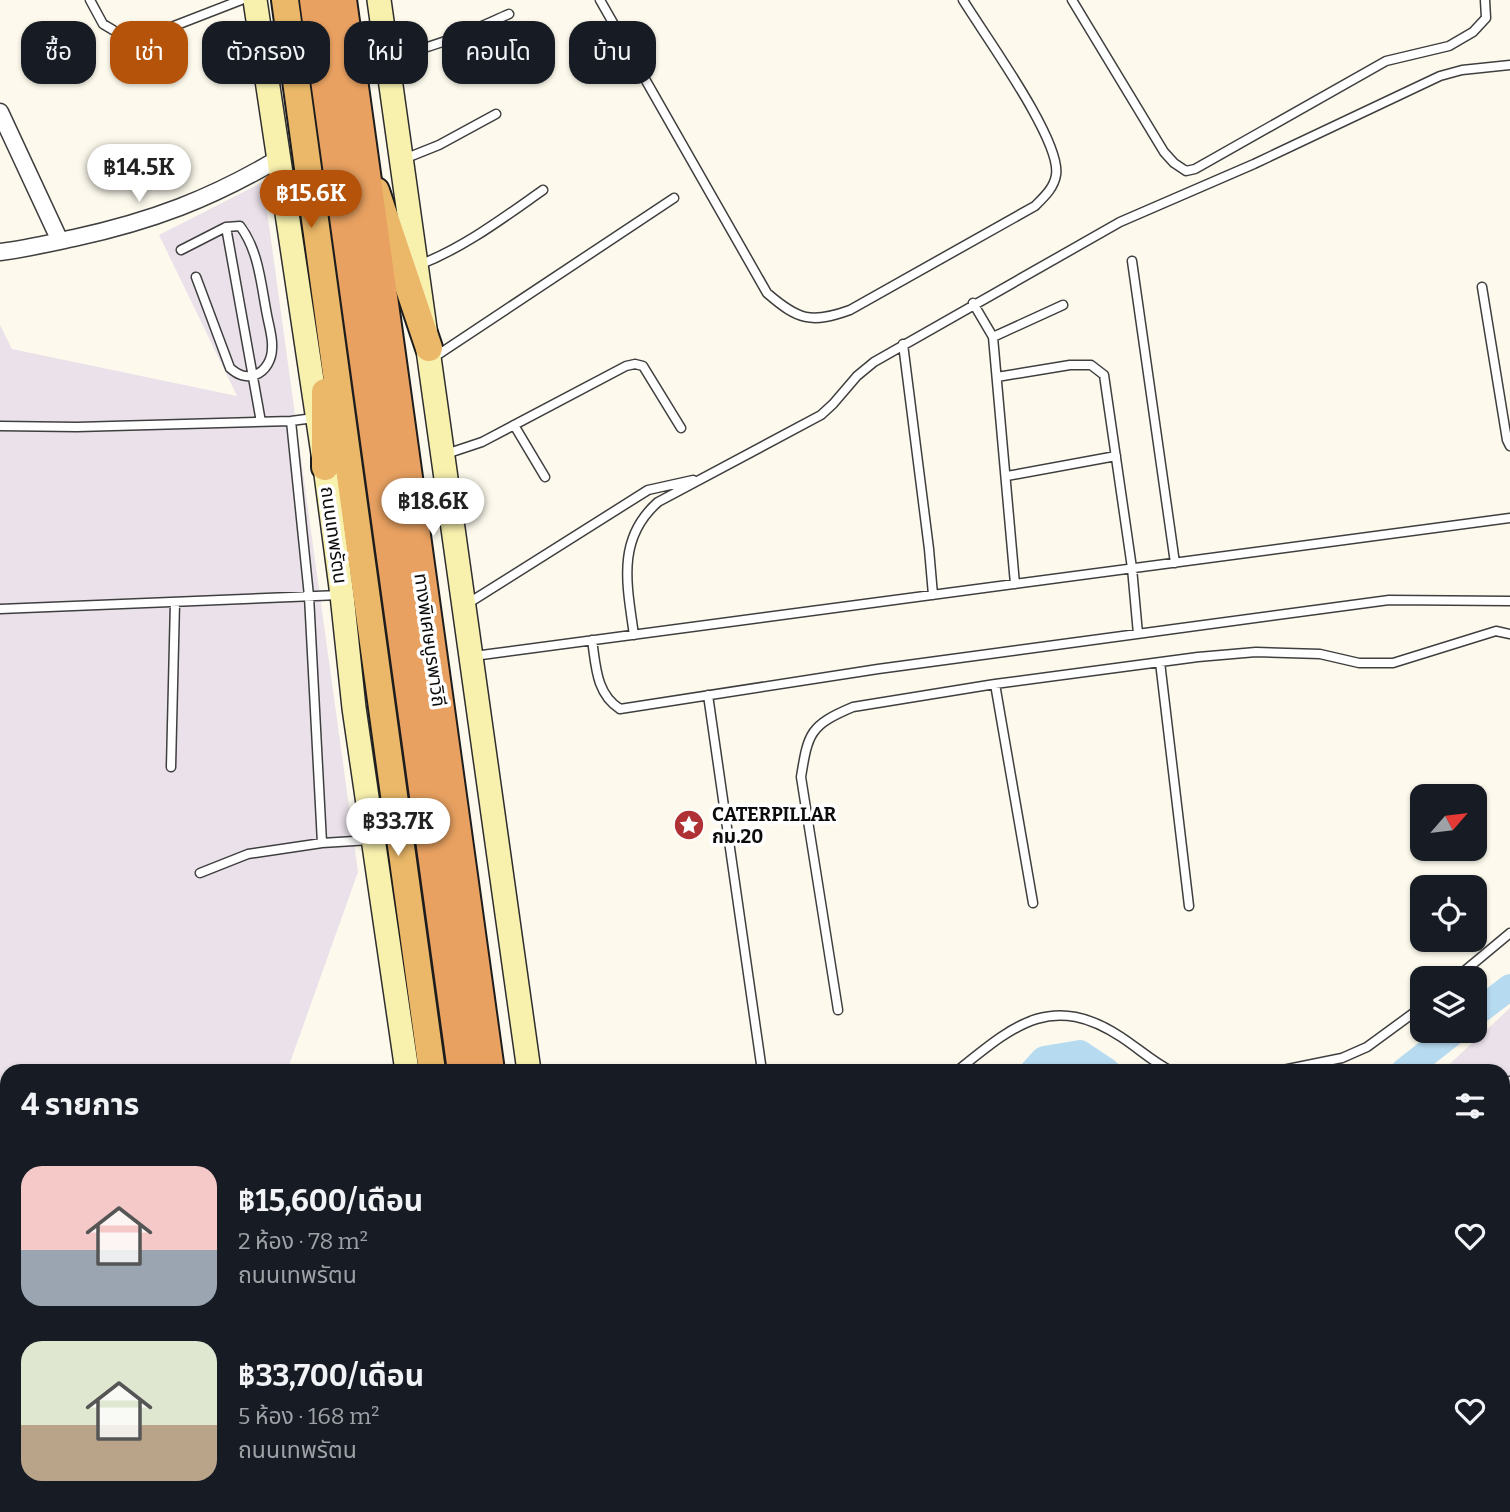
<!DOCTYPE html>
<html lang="th">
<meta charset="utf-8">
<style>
:root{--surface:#171b24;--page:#20242c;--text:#f1f3f6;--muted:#9ea1a6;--accent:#b45309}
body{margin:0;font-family:Bitter,"Noto Sans Thai",serif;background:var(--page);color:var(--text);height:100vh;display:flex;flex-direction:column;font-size:26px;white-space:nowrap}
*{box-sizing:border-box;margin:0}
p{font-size:23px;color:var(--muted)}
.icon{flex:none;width:38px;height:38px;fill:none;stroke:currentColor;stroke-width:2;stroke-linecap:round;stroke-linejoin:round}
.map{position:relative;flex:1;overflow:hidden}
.drawer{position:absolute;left:0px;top:1064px;width:1510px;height:448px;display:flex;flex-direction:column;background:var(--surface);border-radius:21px 21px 0 0;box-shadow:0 2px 5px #0004}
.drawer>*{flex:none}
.banner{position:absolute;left:21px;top:21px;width:700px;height:63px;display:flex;gap:14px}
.needle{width:46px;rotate:62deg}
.controls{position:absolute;left:1410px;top:784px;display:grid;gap:14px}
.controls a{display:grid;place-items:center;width:77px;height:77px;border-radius:14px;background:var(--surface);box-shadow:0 2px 5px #0004;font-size:35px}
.price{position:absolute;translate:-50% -60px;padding:0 16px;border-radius:24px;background:#fff;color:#222;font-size:23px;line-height:46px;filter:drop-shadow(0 2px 4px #0008)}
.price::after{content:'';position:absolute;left:50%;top:42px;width:21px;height:16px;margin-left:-10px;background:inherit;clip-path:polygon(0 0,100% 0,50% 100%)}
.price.selected{background:var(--accent);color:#fff}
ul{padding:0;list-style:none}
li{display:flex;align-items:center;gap:21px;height:175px;padding:0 21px}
li span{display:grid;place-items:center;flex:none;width:196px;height:140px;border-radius:21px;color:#555}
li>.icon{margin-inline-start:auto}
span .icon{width:84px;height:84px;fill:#fffc;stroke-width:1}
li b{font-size:30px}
h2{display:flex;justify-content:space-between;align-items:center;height:84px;padding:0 21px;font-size:30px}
.pill{padding:0 24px;border-radius:21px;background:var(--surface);box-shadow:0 2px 5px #0004;font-size:24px;line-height:63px}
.pill.selected{background:var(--accent);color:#fff}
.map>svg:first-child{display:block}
</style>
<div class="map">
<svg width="1510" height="1512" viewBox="0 0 1510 1512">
<rect width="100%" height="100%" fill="#fdfaed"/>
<path fill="#eae1ea" d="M263 182 358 872 287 1071H7V1221L0 1219V325L12 349 237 396 159 235Z
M1510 1008V1429L1503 1432V1071H1442Z
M635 1505H1328L1311 1512H636Z"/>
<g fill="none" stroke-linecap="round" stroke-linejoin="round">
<path stroke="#b6daf0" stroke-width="26" d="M1475 1014 1510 987
M1033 1071 1044 1059 1080 1053 1107 1071
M1404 1071 1455 1031
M0 1232 7 1233"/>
<g stroke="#3f3f3f" stroke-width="11">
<path id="service" d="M90 0 103 24 113 30
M600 0 767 293C798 320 811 324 850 310L1035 206C1044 197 1054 188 1056 175 1062 141 983 33 963 0
M1072 0 1164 152 1174 163 1186 171 1195 169 1386 61 1449 46 1473 32 1486 18 1485 0
M134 36 156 33 241 0
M390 55C432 50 470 31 509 14
M404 159 439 145 496 114
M226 227 261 422
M181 250 226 227 240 226C259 251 261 285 267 315 269 326 273 338 272 348 272 359 266 371 255 375 245 378 238 375 230 368L196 277
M1132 261 1175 563
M419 265C465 247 503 218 543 190
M1482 287 1507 440 1510 446
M973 303 993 337 1015 584
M993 337 1063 305
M903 344 929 549 933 595
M433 358 674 198
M997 377 1070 365H1091L1104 375 1132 568 1138 634
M291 421 309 596 322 843
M514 425 545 477
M0 426 77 427 291 421 314 418
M446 454 482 442 626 366 635 364 643 366 681 428
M1007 476 1116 456
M467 604 648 490 693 480
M0 609 340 595
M634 635C627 585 616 539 658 502L821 415 833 404 857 376 874 362 1120 222 1254 164 1440 76 1462 70 1510 65
M592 640C596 666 596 694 620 709L878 669 1389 600 1510 601
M474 656 1510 518
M1160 662 1189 906
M995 684 1033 903
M708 695 762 1071
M171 767 175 602
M200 873 248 854 322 843 370 840
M1456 978 1510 933
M838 1010 801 777C808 733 810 725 853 707L995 684 1198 657 1256 652 1320 654 1359 663H1393L1496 631 1510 634
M957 1071C1013 1026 1051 991 1121 1037 1138 1048 1153 1062 1171 1071
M1278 1071 1342 1058 1367 1047 1423 1006
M1503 1087 1510 1081
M1503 1154 1510 1148
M0 1445 7 1447
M276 1505 301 1510
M413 1505 414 1512
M620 1505 621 1512
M718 1505 721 1512
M454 1512 463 1511
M1320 1512 1337 1505"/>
</g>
<g stroke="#3f3f3f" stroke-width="19">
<path id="minor" d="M0 112 60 241
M0 252C25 249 50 243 74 238 152 221 210 199 278 159"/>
</g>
<g stroke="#2e2e2e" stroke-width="26">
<path id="secondary" d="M255 0 325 467 342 595 354 708 407 1071
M379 0 529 1071
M476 1505 477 1512
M595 1505 597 1512"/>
</g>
<g stroke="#1d1d1d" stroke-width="30">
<path id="trunk" d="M285 0C335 357 381 714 432 1071
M376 191 429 348
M325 467V392
M494 1505 495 1512
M565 1505 566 1512"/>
</g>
<g stroke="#1d1d1d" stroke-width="32">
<path id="motorway" d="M314 0 462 1071
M342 0 490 1071
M522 1505 523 1512
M550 1505 551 1512"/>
</g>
<use href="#service" stroke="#fff" stroke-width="8"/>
<use href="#minor" stroke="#fff" stroke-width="16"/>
<use href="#secondary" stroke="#f8f1ae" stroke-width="23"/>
<use href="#trunk" stroke="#eab868" stroke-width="26"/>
<use href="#motorway" stroke="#e8a161" stroke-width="28"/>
</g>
<defs>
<g id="sight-disc" transform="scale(1.575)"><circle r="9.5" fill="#b03135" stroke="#fff"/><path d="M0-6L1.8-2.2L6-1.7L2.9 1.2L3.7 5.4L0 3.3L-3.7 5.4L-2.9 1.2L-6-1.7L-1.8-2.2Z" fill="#fff"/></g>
</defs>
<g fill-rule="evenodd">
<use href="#sight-disc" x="689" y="825"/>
</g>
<g text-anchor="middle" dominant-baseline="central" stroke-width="7" stroke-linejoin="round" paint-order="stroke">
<g font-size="19" fill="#0c0c0c" stroke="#fff">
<text transform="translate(334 535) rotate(82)">ถนนเทพรัตน</text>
<text transform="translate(430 640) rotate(82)">ทางพิเศษบูรพาวิถี</text>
</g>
<g font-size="19" font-weight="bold" fill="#0c0c0c" stroke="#fff" text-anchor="start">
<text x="712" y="814">CATERPILLAR<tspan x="712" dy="22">กม.20</tspan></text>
</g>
</g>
</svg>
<div class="controls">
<a><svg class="needle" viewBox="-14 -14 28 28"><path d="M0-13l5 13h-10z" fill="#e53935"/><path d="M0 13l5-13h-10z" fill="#9ea1a6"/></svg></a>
<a><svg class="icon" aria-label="locate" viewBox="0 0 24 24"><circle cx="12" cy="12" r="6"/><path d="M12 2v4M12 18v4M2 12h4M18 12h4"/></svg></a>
<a><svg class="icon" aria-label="layers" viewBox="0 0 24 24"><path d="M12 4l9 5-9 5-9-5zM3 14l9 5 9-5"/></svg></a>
</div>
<b class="price" style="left:139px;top:204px">฿14.5K</b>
<b class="price selected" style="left:311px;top:230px">฿15.6K</b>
<b class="price" style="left:433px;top:538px">฿18.6K</b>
<b class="price" style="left:398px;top:858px">฿33.7K</b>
<div class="banner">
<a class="pill">ซื้อ</a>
<a class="pill selected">เช่า</a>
<a class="pill">ตัวกรอง</a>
<a class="pill">ใหม่</a>
<a class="pill">คอนโด</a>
<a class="pill">บ้าน</a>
</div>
<section class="drawer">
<h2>4 รายการ<svg class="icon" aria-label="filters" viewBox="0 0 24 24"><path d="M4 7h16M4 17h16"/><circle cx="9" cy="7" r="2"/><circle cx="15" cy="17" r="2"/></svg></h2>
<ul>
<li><span style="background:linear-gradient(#f6c9c9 60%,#9aa5b1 0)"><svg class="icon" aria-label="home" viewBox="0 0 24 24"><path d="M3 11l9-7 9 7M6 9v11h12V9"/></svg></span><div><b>฿15,600/เดือน</b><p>2 ห้อง · 78 m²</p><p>ถนนเทพรัตน</p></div><svg class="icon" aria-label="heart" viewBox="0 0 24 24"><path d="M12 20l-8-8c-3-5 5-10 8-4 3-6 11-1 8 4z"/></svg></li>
<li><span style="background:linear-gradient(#dfe7d0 60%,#b9a48a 0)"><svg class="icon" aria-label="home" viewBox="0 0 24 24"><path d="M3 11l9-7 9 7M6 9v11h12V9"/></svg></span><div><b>฿33,700/เดือน</b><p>5 ห้อง · 168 m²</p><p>ถนนเทพรัตน</p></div><svg class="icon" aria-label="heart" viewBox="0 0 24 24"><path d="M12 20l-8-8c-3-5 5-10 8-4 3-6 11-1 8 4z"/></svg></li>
</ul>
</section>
</div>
